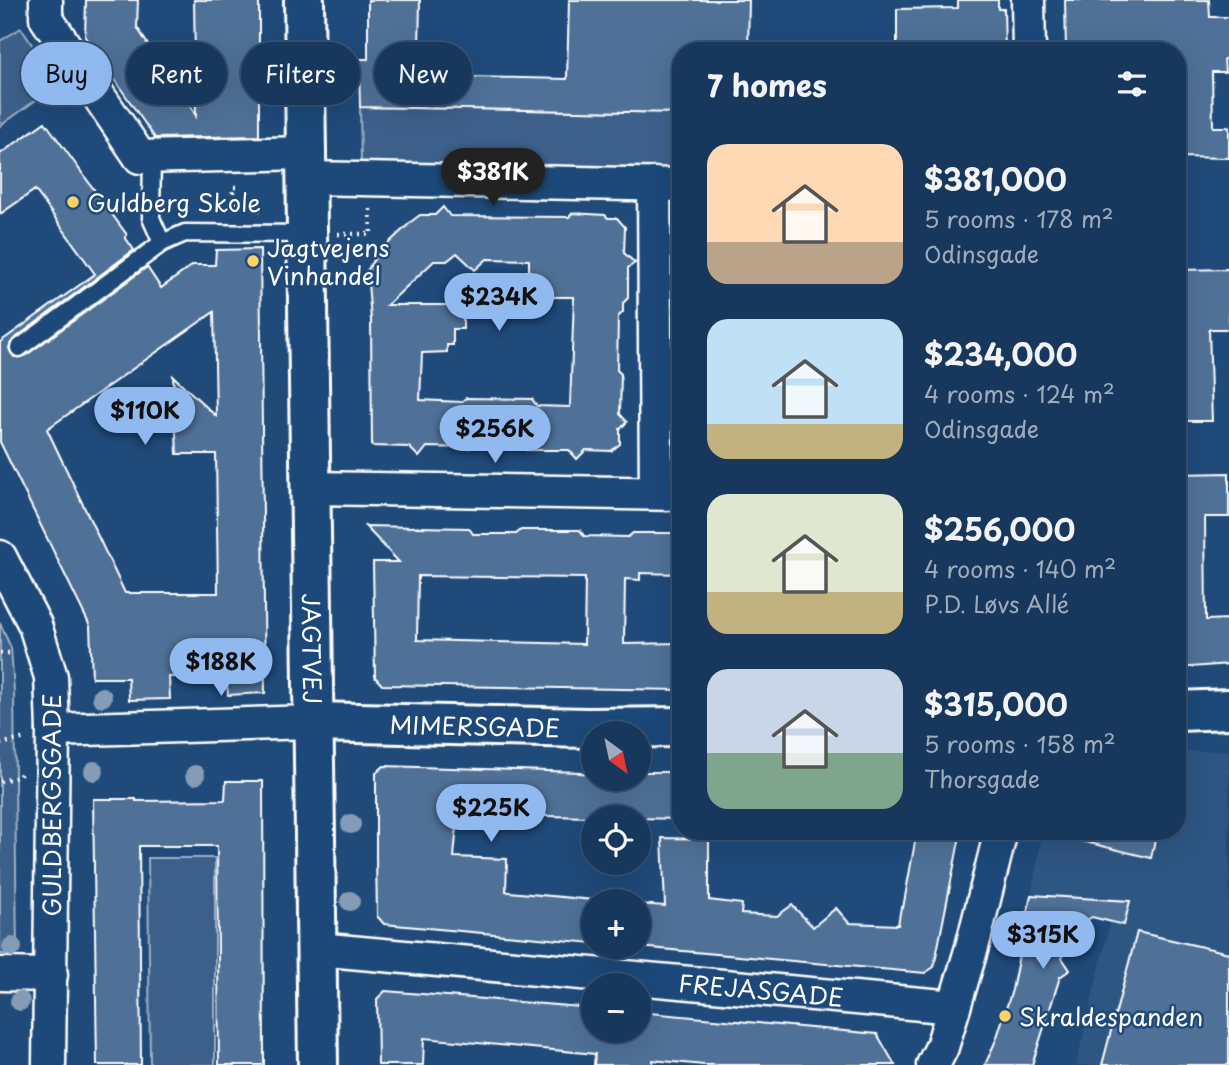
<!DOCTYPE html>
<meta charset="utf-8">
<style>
:root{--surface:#17385c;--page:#244365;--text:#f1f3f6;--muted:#9eacbb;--line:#365272;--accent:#90b9f0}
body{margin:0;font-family:"Playpen Sans",sans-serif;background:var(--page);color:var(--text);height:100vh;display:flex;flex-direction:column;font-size:26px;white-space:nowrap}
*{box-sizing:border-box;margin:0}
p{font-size:23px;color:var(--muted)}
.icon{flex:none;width:38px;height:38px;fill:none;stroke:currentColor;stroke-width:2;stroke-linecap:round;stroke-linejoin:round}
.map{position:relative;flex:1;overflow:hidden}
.details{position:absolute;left:672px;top:42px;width:514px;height:798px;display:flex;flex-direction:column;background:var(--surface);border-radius:28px;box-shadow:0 7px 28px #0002,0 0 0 2px var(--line)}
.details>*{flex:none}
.top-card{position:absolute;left:21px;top:42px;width:546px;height:63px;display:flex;gap:14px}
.needle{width:46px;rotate:147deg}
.controls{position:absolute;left:581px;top:721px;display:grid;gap:14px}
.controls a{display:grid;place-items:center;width:70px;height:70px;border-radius:50%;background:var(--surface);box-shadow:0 7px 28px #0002,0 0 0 2px var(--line);font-size:35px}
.price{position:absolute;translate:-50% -60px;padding:0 16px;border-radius:24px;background:var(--accent);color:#111;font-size:23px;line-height:46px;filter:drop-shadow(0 2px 4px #0008)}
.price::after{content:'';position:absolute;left:50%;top:42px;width:21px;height:16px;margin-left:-10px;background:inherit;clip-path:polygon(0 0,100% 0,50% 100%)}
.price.on{background:#222;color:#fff}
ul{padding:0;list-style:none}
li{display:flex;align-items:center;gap:21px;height:175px;padding:0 35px}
li span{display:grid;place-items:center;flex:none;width:196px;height:140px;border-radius:21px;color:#555}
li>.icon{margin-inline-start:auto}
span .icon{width:84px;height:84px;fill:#fffc;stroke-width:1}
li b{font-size:30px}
h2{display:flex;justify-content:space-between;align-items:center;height:84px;padding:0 35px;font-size:30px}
.tag{padding:0 24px;border-radius:32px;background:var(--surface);box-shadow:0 7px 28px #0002,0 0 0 2px var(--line);font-size:24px;line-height:63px}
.tag.on{background:var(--accent);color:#111}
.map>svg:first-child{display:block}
</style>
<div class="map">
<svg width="1229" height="1065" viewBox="0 0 1229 1065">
<rect width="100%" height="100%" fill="#1f4a7a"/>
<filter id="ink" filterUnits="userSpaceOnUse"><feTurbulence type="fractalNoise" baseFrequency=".0143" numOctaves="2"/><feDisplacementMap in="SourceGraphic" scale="14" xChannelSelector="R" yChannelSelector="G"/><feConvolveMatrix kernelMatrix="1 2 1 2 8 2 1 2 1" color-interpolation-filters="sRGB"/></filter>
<g filter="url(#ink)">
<path fill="#2e5683" d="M1229 750V1065H1076L1115 903 1031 895 1043 831H1178V752Z"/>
<path fill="#3c618b" stroke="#9eb0c5" stroke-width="2" d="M21 28 58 84 0 126V41Z
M360 107 681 113V171L361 166Z
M0 623 11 648 14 691 17 954H0Z
M148 858H215V1065H150Z"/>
<path fill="#507197" stroke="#fff" stroke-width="2" fill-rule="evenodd" d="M86 0H138L137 27 163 69 167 66 196 116 194 0H259V136L155 138 85 37Z
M368 0H420L419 49 421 76 567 79 569 0H749L748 51H681V113L360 107 359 59H368Z
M958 0H998V9H1004L1005 51H897V9L958 8Z
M1065 0H1209L1210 17H1229V59H1224L1225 72H1212L1213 127H1229V158L1178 157V131H1183V75H1178V51H1066Z
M45 122 127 235 125 237 134 250 13 340 9 348 14 357 25 356 147 267 161 288 193 265H215L216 250 260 249 265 693 228 695 226 676 169 677 170 699 129 700 128 678H92L90 626 0 442V342L95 274 35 190 0 214V154ZM214 312 216 416 173 376 177 454H216L218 593H125L47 429Z
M443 207 450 216 569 217 572 213 605 215 608 218H617L625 227 624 253 635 263 628 268V298L623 303V312L618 317 617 370 621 374 620 414 627 422 620 429V444L611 451 586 450 577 459 569 450H526L522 445 474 444 470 448 427 447 419 457 409 447 372 446 371 320 367 271 377 254 412 221 420 215H435ZM457 253 475 270 487 259 529 260V290H534L533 297H574L570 407 537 406 532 399 466 398 461 402 420 400 422 353 447 352V345H453V329H463V305H387L434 261H447Z
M1229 269V329H1209L1212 421H1178V270Z
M1229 473V517H1205L1206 620 1229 619V664L1178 668V474Z
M365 526 469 528 473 534H516L521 530H580L584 536 628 537 633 533H681V574L640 573V580L625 579 624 644 681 643V690L382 685 375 677 373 562H399ZM418 576 585 578 584 644 417 640Z
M384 766 580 772 579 773 593 774V779H639V772H681V819L458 814 454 857 507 859 506 891 509 892 593 900V943L384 924 377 916 376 856V773Z
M226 781H263L264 1065H219L217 846H139L141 1065H97L93 799H136V801L225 800Z
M917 831H961L934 967 925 973 639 947V904L665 906 662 838 709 839V900L742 904 741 914 777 916 792 905 813 927 836 908 849 923 898 925 901 907 903 908Z
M1078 831H1157L1151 858 1077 840Z
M1031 895 1130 901 1124 925 1092 917 1067 932 1062 958 1070 970 1060 977 1032 1065H985L996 1040 1012 990Z
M1137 932 1229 953V1065H1102Z
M385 991 593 1008V1031H639V1012L877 1034 895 1065H704L653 1060V1065H594L595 1054 424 1038 423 1065H378L377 999Z"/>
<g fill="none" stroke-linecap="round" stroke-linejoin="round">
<g stroke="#fff" stroke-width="21">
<path id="service" d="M152 156 151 218 162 243
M19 348 162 243 185 233 307 234"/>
</g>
<g stroke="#fff" stroke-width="37">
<g id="minor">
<path d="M46 0V18L140 157 306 153"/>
<path d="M1028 0 1029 51"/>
<path d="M306 178 681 185"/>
<path d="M654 184 656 493"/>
<path d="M309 488 681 494"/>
<path d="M0 557 35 625 51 677 53 730 49 1065"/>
<path d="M53 730 312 722"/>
<path id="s1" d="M317 949 954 1007"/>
<path d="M0 974 51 975"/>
<path d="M933 1065 942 1047 972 947 1001 831"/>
</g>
</g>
<g stroke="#fff" stroke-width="44">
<g id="tertiary">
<path id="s2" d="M304 0 318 1065"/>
<path d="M1178 711 1229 709"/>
<path id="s3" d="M312 722 587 728 681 727"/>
</g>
</g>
<path stroke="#fff" stroke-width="4.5" stroke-dasharray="2 5" stroke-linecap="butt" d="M236 187H233V202L258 204 259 212
M338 234H371L370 209
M0 653H13
M0 744 26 738
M0 781 19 777 22 772"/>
<use href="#service" stroke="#1f4a7a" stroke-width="16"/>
<use href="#minor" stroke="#1f4a7a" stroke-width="32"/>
<use href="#tertiary" stroke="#1f4a7a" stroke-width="38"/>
</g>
<g fill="#859cb6">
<circle cx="102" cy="697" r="10"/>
<circle cx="94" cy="771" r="10"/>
<circle cx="195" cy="775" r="10"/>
<circle cx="351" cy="824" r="10"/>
<circle cx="350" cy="901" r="10"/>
<circle cx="12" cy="947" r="10"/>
<circle cx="20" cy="1001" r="10"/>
</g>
</g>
<g fill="#ffd166" stroke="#1f4a7a" stroke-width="2.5">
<circle cx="73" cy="202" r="7"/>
<circle cx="253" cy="261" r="7"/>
<circle cx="1005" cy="1016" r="7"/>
</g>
<g text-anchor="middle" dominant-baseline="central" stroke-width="5" stroke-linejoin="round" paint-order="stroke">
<g font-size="24" fill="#fff" stroke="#1f4a7a" text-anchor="start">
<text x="87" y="202">Guldberg Skole</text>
<text x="267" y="247">Jagtvejens<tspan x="267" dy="28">Vinhandel</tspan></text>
<text x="1019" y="1016">Skraldespanden</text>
</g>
<g font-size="24" fill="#fff" stroke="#1f4a7a">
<text stroke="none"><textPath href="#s2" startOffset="649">JAGTVEJ</textPath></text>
<text stroke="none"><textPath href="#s3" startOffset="163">MIMERSGADE</textPath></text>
<text transform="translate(51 805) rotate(-90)">GULDBERGSGADE</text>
<text stroke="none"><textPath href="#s1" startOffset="446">FREJASGADE</textPath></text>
</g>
</g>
</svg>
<div class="controls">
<a><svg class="needle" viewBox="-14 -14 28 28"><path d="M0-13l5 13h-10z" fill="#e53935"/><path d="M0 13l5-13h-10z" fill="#9eacbb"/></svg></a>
<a><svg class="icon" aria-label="locate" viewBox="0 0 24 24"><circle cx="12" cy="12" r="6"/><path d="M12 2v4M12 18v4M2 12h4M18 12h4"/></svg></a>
<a>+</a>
<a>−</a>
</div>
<b class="price on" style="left:493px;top:208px">$381K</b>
<b class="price" style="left:499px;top:333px">$234K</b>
<b class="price" style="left:145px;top:447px">$110K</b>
<b class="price" style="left:495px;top:465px">$256K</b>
<b class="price" style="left:221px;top:698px">$188K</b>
<b class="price" style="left:491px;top:844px">$225K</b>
<b class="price" style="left:1043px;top:971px">$315K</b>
<div class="top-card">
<a class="tag on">Buy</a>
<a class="tag">Rent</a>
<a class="tag">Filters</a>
<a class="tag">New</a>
</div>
<section class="details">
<h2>7 homes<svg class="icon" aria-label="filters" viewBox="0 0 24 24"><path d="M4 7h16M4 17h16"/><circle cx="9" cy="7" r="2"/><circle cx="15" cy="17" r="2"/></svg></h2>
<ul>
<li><span style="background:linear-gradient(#ffd9b3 70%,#b9a48a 0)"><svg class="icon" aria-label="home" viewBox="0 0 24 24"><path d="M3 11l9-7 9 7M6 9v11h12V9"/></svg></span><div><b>$381,000</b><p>5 rooms · 178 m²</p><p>Odinsgade</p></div></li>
<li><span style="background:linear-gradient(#bfe0f5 75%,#c2b280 0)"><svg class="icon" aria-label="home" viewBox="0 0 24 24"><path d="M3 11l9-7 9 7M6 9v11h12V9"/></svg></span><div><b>$234,000</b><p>4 rooms · 124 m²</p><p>Odinsgade</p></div></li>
<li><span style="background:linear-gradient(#dfe7d0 70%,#c2b280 0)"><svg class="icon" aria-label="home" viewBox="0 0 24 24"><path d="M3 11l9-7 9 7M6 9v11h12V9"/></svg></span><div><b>$256,000</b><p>4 rooms · 140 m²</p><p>P.D. Løvs Allé</p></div></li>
<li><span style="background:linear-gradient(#c9d6e8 60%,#7fa58c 0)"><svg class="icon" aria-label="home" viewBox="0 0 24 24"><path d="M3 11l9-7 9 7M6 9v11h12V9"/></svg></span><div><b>$315,000</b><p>5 rooms · 158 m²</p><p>Thorsgade</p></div></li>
</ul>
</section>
</div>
